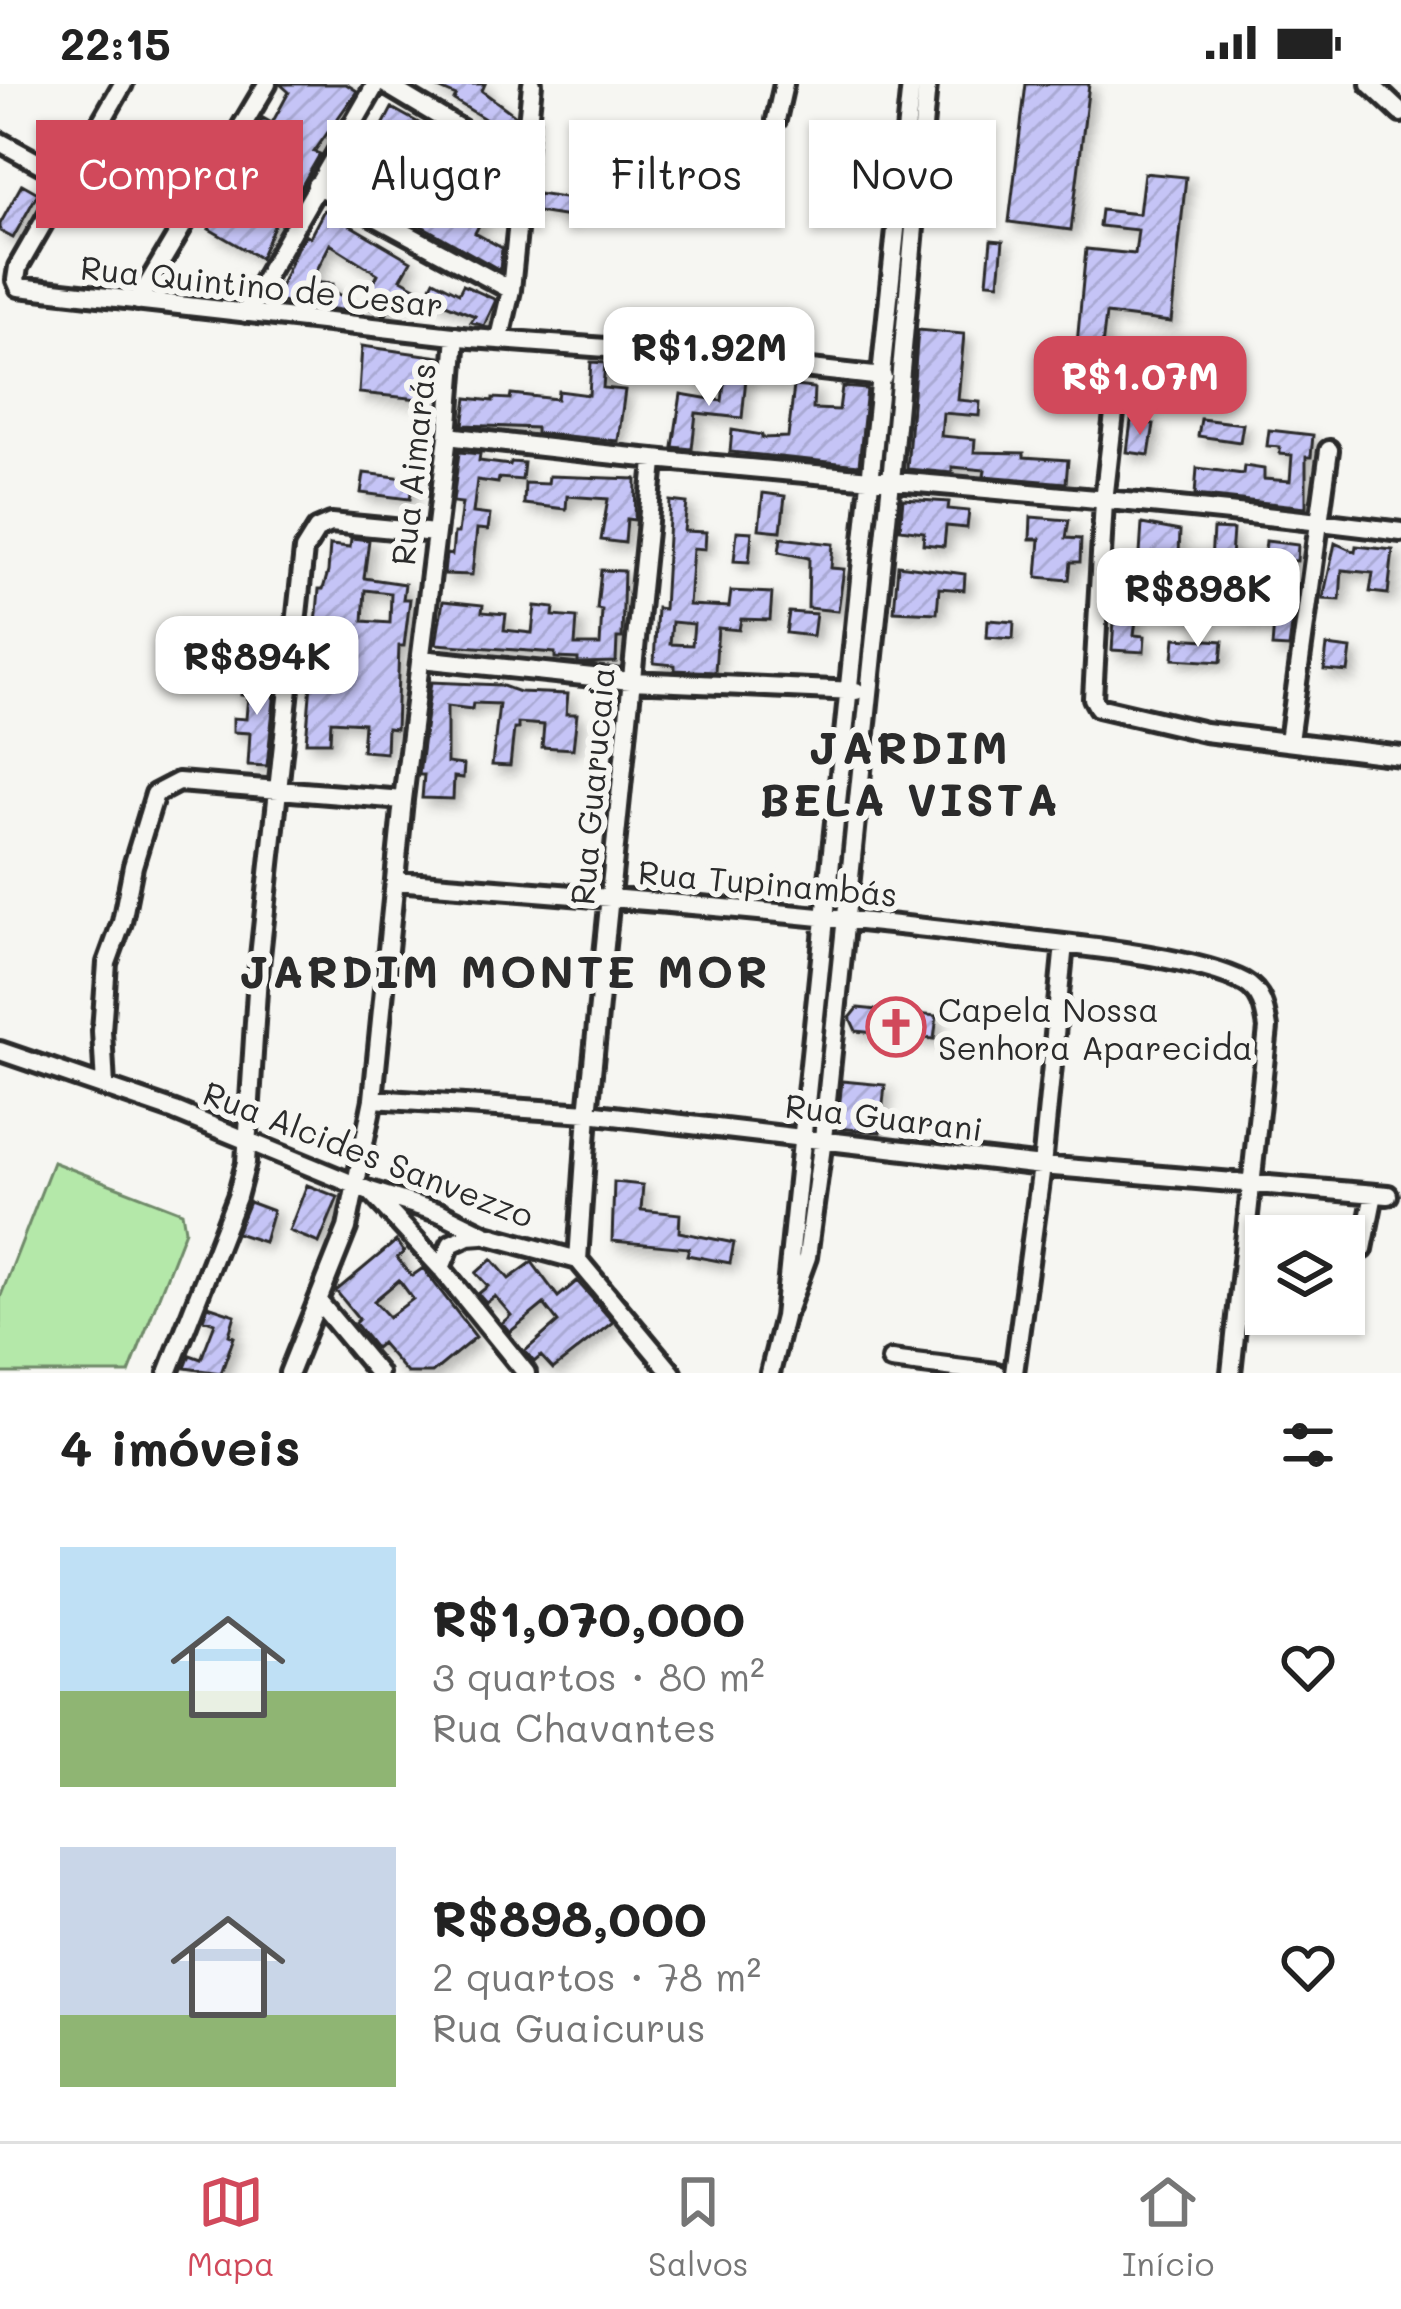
<!DOCTYPE html>
<html lang="pt">
<meta charset="utf-8">
<style>
:root{--surface:#fff;--page:#f2f2f2;--text:#222;--muted:#767676;--line:#e0e0e0;--accent:#d1495b}
body{margin:0;font-family:Mali,sans-serif;background:var(--page);color:var(--text);height:100vh;display:flex;flex-direction:column;font-size:45px;white-space:nowrap}
*{box-sizing:border-box;margin:0}
p{font-size:39px;color:var(--muted)}
.icon{flex:none;width:66px;height:66px;fill:none;stroke:currentColor;stroke-width:2;stroke-linecap:round;stroke-linejoin:round}
.map{position:relative;height:1289px;overflow:hidden}
.drawer{display:flex;flex-direction:column;background:var(--surface);flex:1}
.drawer>*{flex:none}
.hud{position:absolute;left:36px;top:36px;width:1329px;height:108px;display:flex;gap:24px}
.buttons{position:absolute;left:1245px;top:1131px;display:grid;gap:24px}
.buttons a{display:grid;place-items:center;width:120px;height:120px;border-radius:0px;background:var(--surface);box-shadow:0 3px 9px #0004;font-size:60px}
.price{position:absolute;translate:-50% -102px;padding:0 27px;border-radius:24px;background:#fff;color:#222;font-size:39px;line-height:78px;filter:drop-shadow(0 3px 6px #0008)}
.price::after{content:'';position:absolute;left:50%;top:72px;width:36px;height:27px;margin-left:-18px;background:inherit;clip-path:polygon(0 0,100% 0,50% 100%)}
.price.selected{background:var(--accent);color:#fff}
ul{padding:0;list-style:none}
li{display:flex;align-items:center;gap:36px;height:300px;padding:0 60px}
li span{display:grid;place-items:center;flex:none;width:336px;height:240px;border-radius:0px;color:#555}
li>.icon{margin-inline-start:auto}
span .icon{width:144px;height:144px;fill:#fffc;stroke-width:1}
li b{font-size:51px}
h2{display:flex;justify-content:space-between;align-items:center;height:144px;padding:0 60px;font-size:51px}
.tag{padding:0 42px;border-radius:0px;background:var(--surface);box-shadow:0 3px 9px #0004;font-size:42px;line-height:108px}
.tag.selected{background:var(--accent);color:#fff}
.status{display:flex;justify-content:space-between;align-items:center;height:84px;padding:0 60px;background:var(--surface);direction:ltr}
.status svg{height:33px;fill:currentColor}
.tab-bar{display:flex;justify-content:space-around;align-items:center;height:168px;border-top:3px solid var(--line);background:var(--surface);font-size:33px;color:var(--muted)}
.tab-bar a{display:grid;justify-items:center;gap:6px}
.tab-bar .selected{color:var(--accent)}
.map>svg:first-child{display:block}
</style>
<div class="status"><b>22:15</b><svg viewBox="0 0 49 12"><path d="M0 12V9h3v3zM5 12V6h3v6zM10 12V3h3v9zM15 12V0h3v12zM26 1h20v11H26zM47 4h2v5h-2z"/></svg></div>
<div class="map">
<svg width="1401" height="1289" viewBox="0 0 1401 1289">
<defs>
<pattern id="building-hatch" width="6" height="6" patternUnits="userSpaceOnUse" patternTransform="scale(3)"><rect width="6" height="6" fill="#c5c4f6"/><path d="M-1 1l2-2M0 6l6-6M5 7l2-2" fill="none" stroke="#a9a9d3"/></pattern>
<filter id="shadow"><feDropShadow dx="6" dy="6" stdDeviation="6" flood-color="#0004"/></filter>
</defs>
<rect width="100%" height="100%" fill="#f6f6f2"/>
<filter id="ink" filterUnits="userSpaceOnUse"><feTurbulence type="fractalNoise" baseFrequency=".00833" numOctaves="2"/><feDisplacementMap in="SourceGraphic" scale="24" xChannelSelector="R" yChannelSelector="G"/><feConvolveMatrix kernelMatrix="1 2 1 2 8 2 1 2 1" color-interpolation-filters="sRGB"/></filter>
<g filter="url(#ink)">
<path fill="#b4e8a9" stroke="#708a6a" stroke-width="3" d="M53 1078 182 1128 185 1146 129 1289H0V1214Z"/>
<path fill="url(#building-hatch)" stroke="#2b2b2b" stroke-width="3" fill-rule="evenodd" filter="url(#shadow)" d="M280 0H346L357 7 314 68 320 70 286 129 281 126 260 174 209 145 247 84 255 88 268 63 252 55 263 34 272 39 289 8Z
M429 0H485L482 7 516 32 506 48 454 16 456 12Z
M1026 0H1089L1071 146 1009 138Z
M392 24 510 90 509 104 499 122 491 118 475 149 502 164 500 186 415 138 427 113 444 121 459 96 441 87 443 82 417 69 404 84 386 121 373 115 382 96 360 86 371 62 365 59 373 44 380 47Z
M1144 89 1186 93 1171 238 1106 230 1102 263 1077 260 1086 165 1135 170 1138 146 1099 142 1101 126 1139 130Z
M22 100 38 109 13 154 0 147V140Z
M538 110 570 115 569 133 537 128Z
M324 126 411 177 401 195 423 207 415 222 396 211 386 231 363 221 378 190 330 160 311 198 333 200 332 208 352 215 348 227 274 217 297 164 306 151 310 153Z
M991 156 1003 157 999 199 987 198Z
M227 189 247 200 238 215 216 209Z
M434 196 459 209 463 201 496 216 484 242 471 238 475 232 426 212Z
M918 246 964 250 958 316 980 318 979 332 943 329 941 352 975 355 974 368 1024 369V373L1068 376 1066 399 984 392 985 386 952 383V389L907 385Z
M362 262 440 273 437 290H433L430 316 359 309Z
M591 278 605 279 603 304 625 306 618 357 536 349V344L463 341 467 314 493 317V314L510 315 511 310 557 315 558 307 589 311Z
M725 291 746 294 742 334 696 329 692 365 673 363 681 310 722 317Z
M794 302 814 304 813 325 839 326 842 303 867 305 859 381 730 368 732 346 762 351V354L788 353Z
M1201 335 1243 340 1240 358 1198 352Z
M1131 337 1154 340 1149 371 1127 368Z
M1269 346 1313 351 1311 373H1306V423L1195 411 1197 384 1243 390 1244 382 1264 385V395L1290 397 1292 371 1280 370V363L1267 362Z
M459 368 480 370 479 377 510 381 511 378 524 379 522 396 499 394 498 399 477 396 473 429 490 431 488 446 477 445 472 491 444 490 446 470 452 471 454 449H458L462 419 453 418Z
M364 389 413 395 410 415 361 409Z
M549 392 636 395 635 436 627 435 625 459 601 456 608 415 567 412 566 425 524 420 525 399 548 400Z
M763 409 785 412 781 447 759 445Z
M903 415 949 418 948 425 969 427 967 444 946 442 944 462 923 460 924 448 900 445Z
M670 417 687 419 684 447 706 448 705 465 693 464 689 521 729 523 731 507 772 509 770 536 741 535 739 546 718 544 715 588 675 586V581L654 579 657 524 664 525ZM672 538 694 540 692 561 670 560Z
M1031 433 1069 436 1066 454 1081 455 1080 478H1071L1069 496 1037 493 1040 455H1030Z
M1142 440 1180 447 1179 470H1160L1157 490H1143L1139 485Z
M1213 445 1233 446 1231 473 1264 475 1266 457 1298 461 1297 477 1279 476 1278 489 1255 487 1252 522 1275 524 1278 502 1297 504 1289 564 1272 563 1274 537 1240 534 1241 515H1232L1233 495 1210 493Z
M737 447 752 448 749 478 734 477Z
M351 454 369 456 364 494 405 500 403 515H410L404 562H399L396 645 387 644 386 669 362 667 364 639 331 637 330 658H306L319 505H323L328 488 330 461 350 463ZM365 506 391 509 390 539 363 537Z
M781 454 833 460 831 484 844 485 838 527 808 524 809 474 779 468Z
M1335 459 1355 468 1356 462 1393 466 1388 510 1370 508 1373 489 1342 486 1340 516 1323 515Z
M898 481 965 490 964 506 939 504 937 529 894 527Z
M601 486 624 487 622 554H617L616 578 578 579V575L555 574V569L436 560 443 517 483 521 482 528 506 530 504 546 532 549 535 522 554 524 553 532 577 534 575 561H600L602 526 597 525Z
M1116 507 1132 509 1130 529H1137L1134 551 1145 552 1144 568 1112 566Z
M1172 511 1202 516 1200 532 1169 528Z
M789 528 816 530 813 552 786 549Z
M988 536 1014 538 1013 555 987 553Z
M1175 554 1223 557 1221 578 1173 575Z
M1327 562 1351 565 1348 588 1324 586Z
M242 594 276 597 267 682 248 681 250 649 233 648V634L246 635 248 612 241 611Z
M431 598 500 601 519 608 568 610 566 630H577L573 665 542 663 544 641 518 639V645H514L510 682 492 681 499 620 473 619 472 625 447 622V679L464 681 463 694 454 693 453 715 422 714 424 691H419Z
M858 924 937 932 934 955 856 947 850 934Z
M842 997 885 1001 880 1048 837 1044Z
M614 1098 643 1101 641 1126 680 1130 679 1148 734 1159 730 1179 687 1171 689 1164 612 1157Z
M307 1101 338 1113 319 1159 289 1147Z
M249 1118 273 1127 264 1158 236 1149Z
M396 1157 404 1168 397 1174 412 1192 423 1184 476 1253 432 1289H407L381 1259 375 1264 355 1239 359 1235 336 1207ZM399 1196 413 1215 389 1233 374 1217Z
M492 1175 509 1195 532 1178 558 1213 577 1197 613 1238 553 1285 541 1272 534 1278 525 1267 558 1238 544 1220 510 1248 502 1239 511 1231 495 1212 486 1219 478 1210 488 1202 476 1189Z
M208 1222 235 1231 229 1251 234 1253 221 1289 185 1284 190 1271 201 1275 215 1239 203 1235Z"/>
<g fill="none" stroke-linecap="round" stroke-linejoin="round">
<g stroke="#2b2b2b" stroke-width="26">
<path id="minor" d="M123 0 18 183 16 196 19 203 471 254 660 268 883 293
M385 0 524 83
M1370 0 1401 29
M776 36 784 0
M0 58 68 95
M316 101 511 206
M138 217 267 0
M245 229 376 0
M500 254 511 206 532 0
M1114 329 1104 417 1093 614 1098 623 1205 648 1401 672
M448 352C765 392 1084 407 1401 448
M421 575 631 597 856 607
M1289 657 1329 366
M395 797C601 813 807 829 1012 854 1071 861 1194 872 1244 898 1262 908 1265 925 1268 944L1231 1289
M0 967 175 1027 370 1107 441 1129 486 1151 578 1176 672 1289
M105 1003 102 947 107 879 122 838 133 782 155 710 178 698 403 716
M373 1015 588 1029 1042 1082 1388 1111
M371 1108 441 1184 526 1289
M1363 1165 1374 1110
M578 1176 588 1029 654 378
M441 1184 451 1160 468 1152 482 1151
M318 1217 378 1289
M788 1225 807 1173 823 1055 891 397 927 0
M891 1276 996 1289
M168 1289 237 1113 246 1079 258 891 304 466 317 445 331 439 435 449
M289 1289 347 1144 373 1015 403 716 448 352 456 252
M770 1289 784 1233 911 0
M1014 1289 1042 1082 1064 860"/>
</g>
<use href="#minor" stroke="#f6f6f2" stroke-width="16"/>
</g>
</g>
<defs>
<g id="church-ring" transform="scale(3)"><circle r="9.5" fill="#f6f6f2" stroke="#d1495b" stroke-width="1.5"/><path d="M-1.2-6h2.4v3.5h3.3v2.4h-3.3V6h-2.4V-.1h-3.3v-2.4h3.3Z" fill="#d1495b"/></g>
</defs>
<g fill-rule="evenodd">
<use href="#church-ring" x="896" y="943"/>
</g>
<g text-anchor="middle" dominant-baseline="central" stroke-width="12" stroke-linejoin="round" paint-order="stroke">
<g font-size="33" fill="#2b2b2b" stroke="#f6f6f2">
<text transform="translate(262 201) rotate(6)">Rua Quintino de Cesar</text>
<text transform="translate(412 380) rotate(-84)">Rua Aimarás</text>
<text transform="translate(591 702) rotate(-85)">Rua Guarucaia</text>
<text transform="translate(768 798) rotate(5)">Rua Tupinambás</text>
<text transform="translate(884 1032) rotate(7)">Rua Guarani</text>
<text transform="translate(369 1069) rotate(21)">Rua Alcides Sanvezzo</text>
</g>
<g font-size="33" fill="#2b2b2b" stroke="#f6f6f2" text-anchor="start">
<text x="938" y="924">Capela Nossa<tspan x="938" dy="38">Senhora Aparecida</tspan></text>
</g>
<g font-size="45" font-weight="bold" letter-spacing="3" fill="#2b2b2b" stroke="#f6f6f2">
<text x="910" y="662">JARDIM<tspan x="910" dy="52">BELA VISTA</tspan></text>
<text x="505" y="886">JARDIM MONTE MOR</text>
</g>
</g>
</svg>
<div class="buttons">
<a><svg class="icon" aria-label="layers" viewBox="0 0 24 24"><path d="M12 4l9 5-9 5-9-5zM3 14l9 5 9-5"/></svg></a>
</div>
<b class="price" style="left:709px;top:325px">R$1.92M</b>
<b class="price selected" style="left:1140px;top:354px">R$1.07M</b>
<b class="price" style="left:1198px;top:566px">R$898K</b>
<b class="price" style="left:257px;top:634px">R$894K</b>
<div class="hud">
<a class="tag selected">Comprar</a>
<a class="tag">Alugar</a>
<a class="tag">Filtros</a>
<a class="tag">Novo</a>
</div>
</div>
<section class="drawer">
<h2>4 imóveis<svg class="icon" aria-label="filters" viewBox="0 0 24 24"><path d="M4 7h16M4 17h16"/><circle cx="9" cy="7" r="2"/><circle cx="15" cy="17" r="2"/></svg></h2>
<ul>
<li><span style="background:linear-gradient(#bfe0f5 60%,#8fb573 0)"><svg class="icon" aria-label="home" viewBox="0 0 24 24"><path d="M3 11l9-7 9 7M6 9v11h12V9"/></svg></span><div><b>R$1,070,000</b><p>3 quartos · 80 m²</p><p>Rua Chavantes</p></div><svg class="icon" aria-label="heart" viewBox="0 0 24 24"><path d="M12 20l-8-8c-3-5 5-10 8-4 3-6 11-1 8 4z"/></svg></li>
<li><span style="background:linear-gradient(#c9d6e8 70%,#8fb573 0)"><svg class="icon" aria-label="home" viewBox="0 0 24 24"><path d="M3 11l9-7 9 7M6 9v11h12V9"/></svg></span><div><b>R$898,000</b><p>2 quartos · 78 m²</p><p>Rua Guaicurus</p></div><svg class="icon" aria-label="heart" viewBox="0 0 24 24"><path d="M12 20l-8-8c-3-5 5-10 8-4 3-6 11-1 8 4z"/></svg></li>
</ul>
</section>
<nav class="tab-bar">
<a class="selected"><svg class="icon" aria-label="map" viewBox="0 0 24 24"><path d="M3 6l6-2 6 2 6-2v14l-6 2-6-2-6 2zM9 4v14M15 6v14"/></svg>Mapa</a>
<a><svg class="icon" aria-label="saved" viewBox="0 0 24 24"><path d="M7 4h10v16l-5-4-5 4z"/></svg>Salvos</a>
<a><svg class="icon" aria-label="home" viewBox="0 0 24 24"><path d="M3 11l9-7 9 7M6 9v11h12V9"/></svg>Início</a>
</nav>
